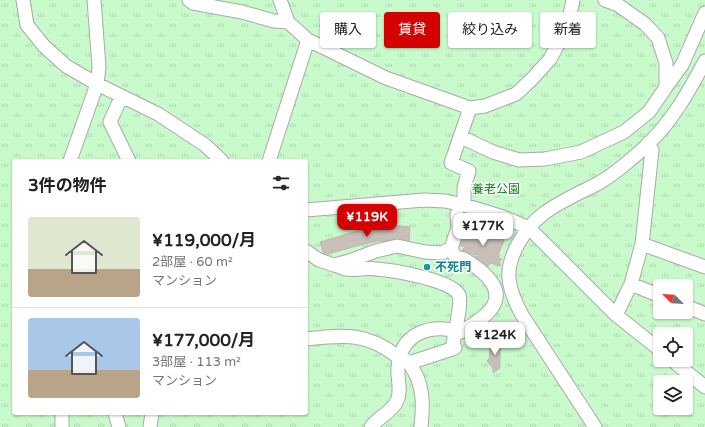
<!DOCTYPE html>
<html lang="ja">
<meta charset="utf-8">
<style>
:root{--surface:#fff;--page:#f2f2f2;--text:#222;--muted:#767676;--line:#e0e0e0;--accent:#d40000}
body{margin:0;font-family:"Varela Round","Noto Sans JP",sans-serif;background:var(--page);color:var(--text);height:100vh;display:flex;flex-direction:column;font-size:15px;white-space:nowrap}
*{box-sizing:border-box;margin:0}
p{font-size:13px;color:var(--muted)}
.icon{flex:none;width:22px;height:22px;fill:none;stroke:currentColor;stroke-width:2;stroke-linecap:round;stroke-linejoin:round}
.map{position:relative;flex:1;overflow:hidden}
.details{position:absolute;left:12px;top:159px;width:296px;height:256px;display:flex;flex-direction:column;background:var(--surface);border-radius:4px;box-shadow:0 1px 3px #0004}
.details>*{flex:none}
.top-card{position:absolute;left:320px;top:12px;width:325px;height:36px;display:flex;gap:8px}
.needle{width:26px;rotate:294deg}
.fabs{position:absolute;left:653px;top:279px;display:grid;gap:8px}
.fabs a{display:grid;place-items:center;width:40px;height:40px;border-radius:4px;background:var(--surface);box-shadow:0 1px 3px #0004;font-size:20px}
.price{position:absolute;translate:-50% -34px;padding:0 9px;border-radius:8px;background:#fff;color:#222;font-size:13px;line-height:26px;filter:drop-shadow(0 1px 2px #0008)}
.price::after{content:'';position:absolute;left:50%;top:24px;width:12px;height:9px;margin-left:-6px;background:inherit;clip-path:polygon(0 0,100% 0,50% 100%)}
.price.selected{background:var(--accent);color:#fff}
ul{padding:0;list-style:none}
li{display:flex;align-items:center;gap:12px;height:100px;padding:0 16px}
li+li{border-top:1px solid var(--line)}
li span{display:grid;place-items:center;flex:none;width:112px;height:80px;border-radius:4px;color:#555}
li>.icon{margin-inline-start:auto}
span .icon{width:48px;height:48px;fill:#fffc;stroke-width:1}
li b{font-size:17px}
h2{display:flex;justify-content:space-between;align-items:center;height:48px;padding:0 16px;font-size:17px}
.chip{padding:0 14px;border-radius:4px;background:var(--surface);box-shadow:0 1px 3px #0004;font-size:14px;line-height:36px}
.chip.selected{background:var(--accent);color:#fff}
.map>svg:first-child{display:block}
</style>
<div class="map">
<svg width="705" height="427" viewBox="0 0 705 427">
<defs>
<pattern id="park-tufts" width="24" height="20" patternUnits="userSpaceOnUse"><rect width="24" height="20" fill="#c8facc"/><path d="M3 7l-1-3M5 7V3M7 7l1-3M15 17l-1-3M17 17v-4M19 17l1-3" fill="none" stroke="#acd6af"/></pattern>
</defs>
<rect width="100%" height="100%" fill="#f2efe9"/>
<path fill="url(#park-tufts)" fill-rule="evenodd" d="M0 0H705V427H0ZM14 161H306V413H14ZM660 286H686V312H660ZM660 334H686V360H660ZM660 382H686V408H660Z"/>
<path fill="#c7bfb8" stroke="#c4b6ab" d="M392 225 410 227 409 243 380 241 364 244 324 255 320 242 357 231 374 227Z
M464 229 466 231 473 229V233L477 232 483 239 489 236 492 237 493 234 496 235 501 234 504 241 498 255 499 258 502 259 499 262 501 265 498 266 492 263 489 264V265L485 267 481 264 482 260H476L475 258 478 255 477 254 474 255 471 253 469 255 466 252 464 253 462 250 465 247 462 246 459 243 462 234 464 233Z
M491 341H500V368L493 373V368L487 361 489 359Z"/>
<g fill="none" stroke-linecap="round" stroke-linejoin="round">
<g stroke="#a9a9a9" stroke-width="15">
<path id="minor" d="M23 0 27 25 44 46 66 66 97 84 158 114 205 145 222 161
M189 0 193 3 242 12 274 21 288 22
M280 0 288 22 308 40 386 78 470 108 485 106 516 94 532 79 550 59 567 28 573 0
M666 87 682 65 705 13
M123 97 118 104 110 122 129 161
M461 137 493 152 519 160 545 159 581 152 624 132 649 112 666 87V63L658 38 645 24 618 5 605 0
M648 143 652 150 642 244 705 267
M70 161 97 84 99 67 94 0
M269 161 308 40
M464 205V187L469 171 451 163 470 108
M306 210 424 200 445 201 464 205 503 217 529 228 616 315 660 350
M306 251 319 260 334 265 349 261 376 251 397 246 425 252 442 253 451 248
M334 265C338 266 342 268 345 269 355 271 366 267 376 269 392 270 452 280 459 295 462 303 455 332 453 343L455 348 409 363
M631 284 660 296
M686 306 705 314
M616 315 631 284 642 244
M306 339C344 335 367 332 398 357 401 359 406 360 409 363 411 365 412 369 414 371 424 389 423 407 421 427
M672 360 705 387
M62 413V427
M115 413 119 427
M150 427 152 413
M371 427C378 417 391 413 397 401 402 391 397 379 398 368 400 333 430 323 461 332 488 316 514 298 480 270 475 266 469 262 464 259 461 258 457 258 455 256 453 254 452 250 451 248L458 228 457 214
M595 427 522 315C516 304 510 291 509 278 507 256 526 227 543 214 560 201 580 193 599 183 613 175 637 155 649 143 673 120 689 91 705 61"/>
</g>
<use href="#minor" stroke="#fff" stroke-width="13"/>
</g>
<circle fill="#0f9aa8" stroke="#fff" stroke-width="1.5" cx="427" cy="267" r="4"/>
<g text-anchor="middle" dominant-baseline="central" stroke-width="3" stroke-linejoin="round" paint-order="stroke">
<g font-size="12" fill="#0c8416" stroke="#fff">
<text x="496" y="189">養老公園</text>
</g>
<g font-size="12" font-weight="bold" fill="#0d838f" stroke="#fff" text-anchor="start">
<text x="435" y="267">不死門</text>
</g>
</g>
</svg>
<div class="fabs">
<a><svg class="needle" viewBox="-14 -14 28 28"><path d="M0-13l5 13h-10z" fill="#e53935"/><path d="M0 13l5-13h-10z" fill="#767676"/></svg></a>
<a><svg class="icon" aria-label="locate" viewBox="0 0 24 24"><circle cx="12" cy="12" r="6"/><path d="M12 2v4M12 18v4M2 12h4M18 12h4"/></svg></a>
<a><svg class="icon" aria-label="layers" viewBox="0 0 24 24"><path d="M12 4l9 5-9 5-9-5zM3 14l9 5 9-5"/></svg></a>
</div>
<b class="price selected" style="left:367px;top:238px">¥119K</b>
<b class="price" style="left:483px;top:247px">¥177K</b>
<b class="price" style="left:495px;top:356px">¥124K</b>
<div class="top-card">
<a class="chip">購入</a>
<a class="chip selected">賃貸</a>
<a class="chip">絞り込み</a>
<a class="chip">新着</a>
</div>
<section class="details">
<h2>3件の物件<svg class="icon" aria-label="filters" viewBox="0 0 24 24"><path d="M4 7h16M4 17h16"/><circle cx="9" cy="7" r="2"/><circle cx="15" cy="17" r="2"/></svg></h2>
<ul>
<li><span style="background:linear-gradient(#dfe7d0 65%,#b9a48a 0)"><svg class="icon" aria-label="home" viewBox="0 0 24 24"><path d="M3 11l9-7 9 7M6 9v11h12V9"/></svg></span><div><b>¥119,000/月</b><p>2部屋 · 60 m²</p><p>マンション</p></div></li>
<li><span style="background:linear-gradient(#a9c7e8 65%,#b9a48a 0)"><svg class="icon" aria-label="home" viewBox="0 0 24 24"><path d="M3 11l9-7 9 7M6 9v11h12V9"/></svg></span><div><b>¥177,000/月</b><p>3部屋 · 113 m²</p><p>マンション</p></div></li>
</ul>
</section>
</div>
